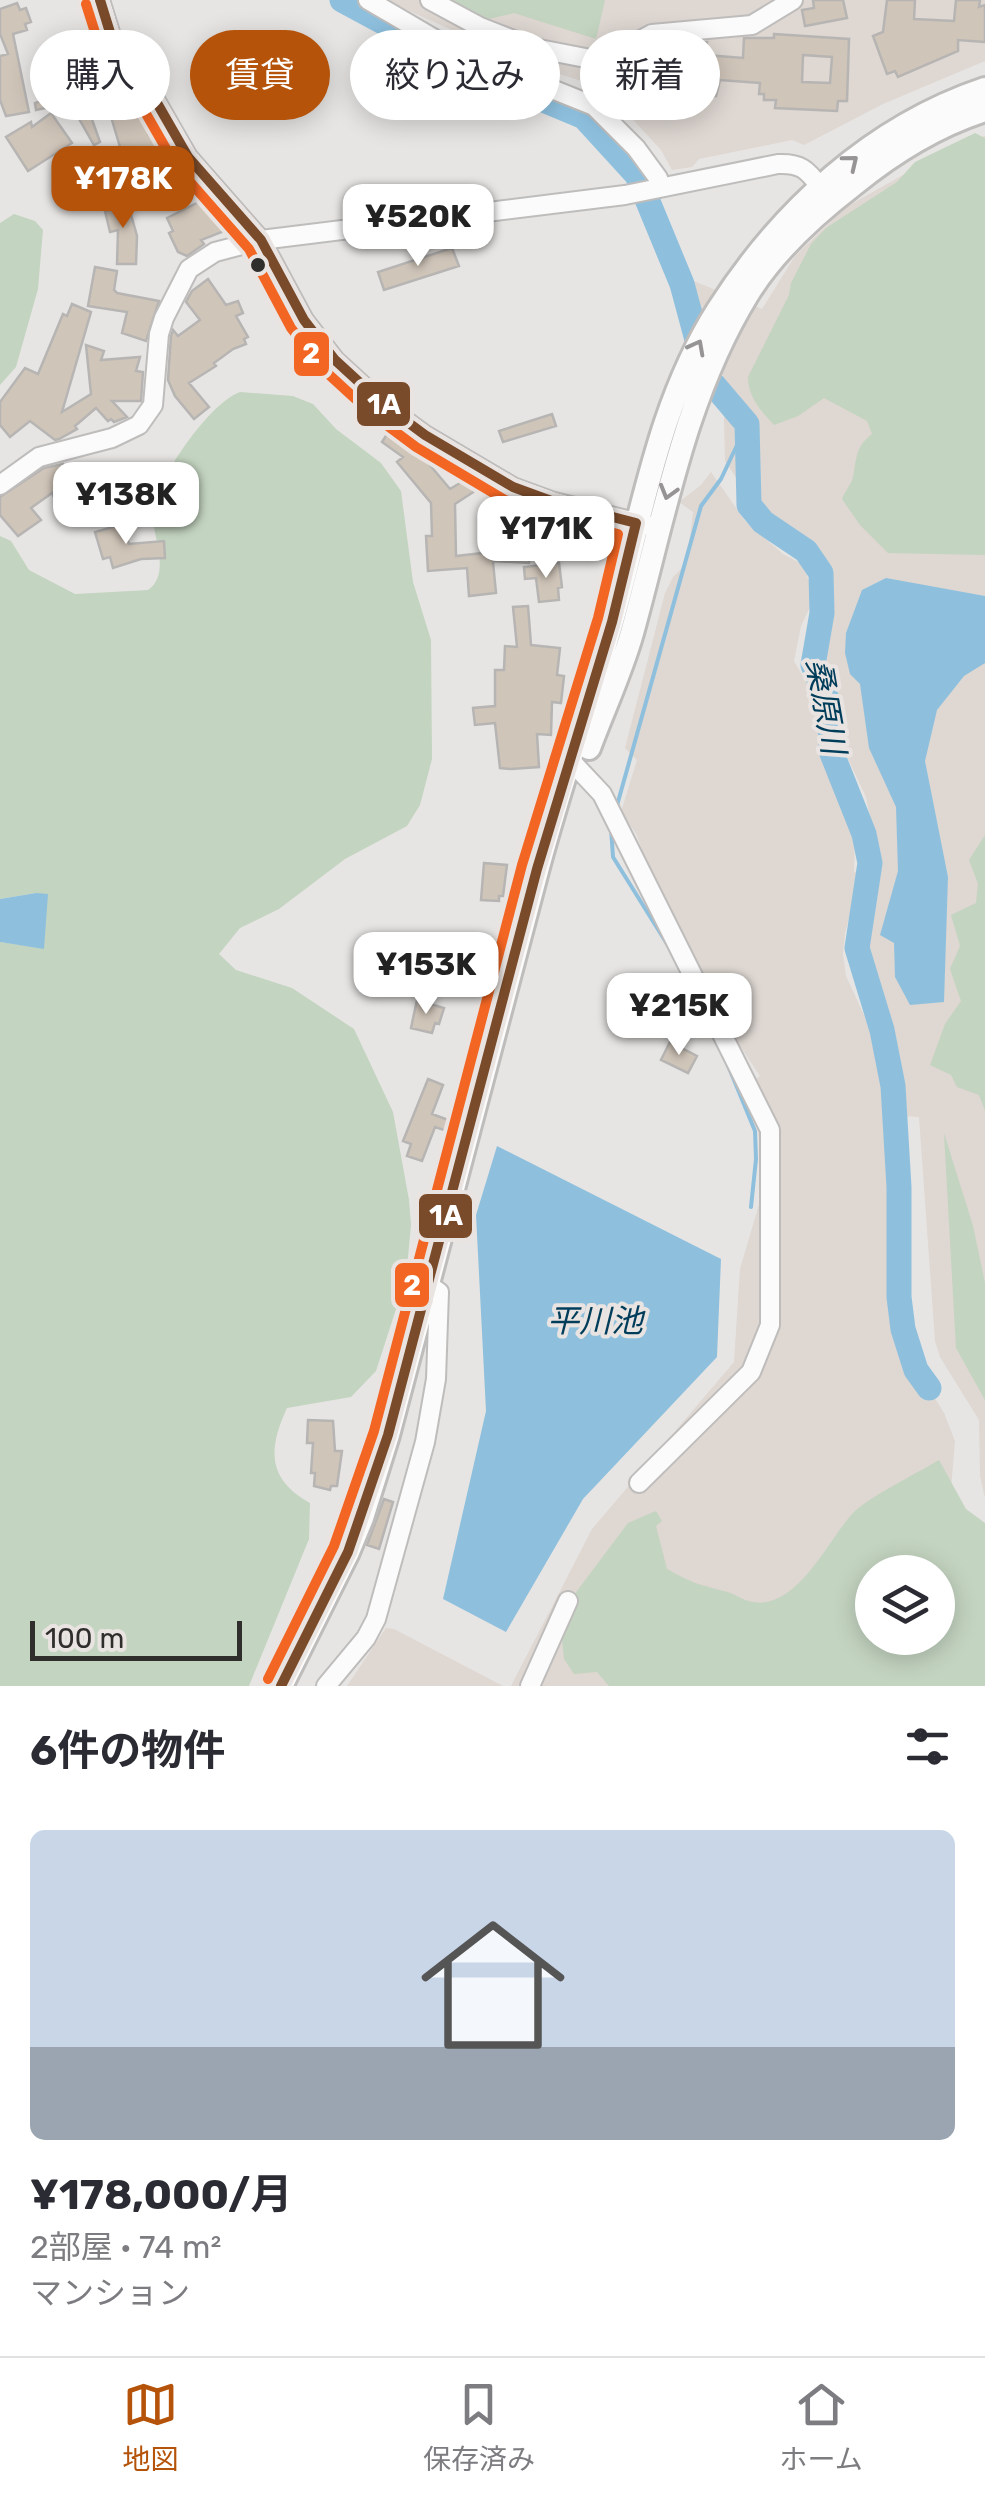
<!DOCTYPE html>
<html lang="ja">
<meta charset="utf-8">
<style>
:root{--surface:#fff;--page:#f2f2f3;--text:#2b2b33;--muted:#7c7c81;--line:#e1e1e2;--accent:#b45309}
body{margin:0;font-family:Rubik,"Noto Sans JP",sans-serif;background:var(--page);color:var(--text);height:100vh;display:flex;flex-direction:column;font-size:38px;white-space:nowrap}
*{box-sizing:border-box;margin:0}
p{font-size:32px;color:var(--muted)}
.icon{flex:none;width:55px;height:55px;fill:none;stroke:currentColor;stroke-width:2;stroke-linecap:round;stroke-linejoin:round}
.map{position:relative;height:1686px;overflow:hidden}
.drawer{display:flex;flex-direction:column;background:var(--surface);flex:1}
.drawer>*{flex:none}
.banner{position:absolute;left:30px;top:30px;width:925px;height:90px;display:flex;gap:20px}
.fabs{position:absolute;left:855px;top:1555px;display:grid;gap:20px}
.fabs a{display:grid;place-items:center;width:100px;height:100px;border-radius:50%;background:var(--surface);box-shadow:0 5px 25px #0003;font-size:50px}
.scale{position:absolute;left:30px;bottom:25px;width:212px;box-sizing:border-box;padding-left:10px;border:5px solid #302e2d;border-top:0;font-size:28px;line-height:35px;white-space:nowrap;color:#302e2d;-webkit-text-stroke:8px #e9e4e1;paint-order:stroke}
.price{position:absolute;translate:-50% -85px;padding:0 22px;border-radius:20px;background:#fff;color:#222;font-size:32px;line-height:65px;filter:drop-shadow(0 2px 5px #0008)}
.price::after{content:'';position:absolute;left:50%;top:60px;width:30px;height:22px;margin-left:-15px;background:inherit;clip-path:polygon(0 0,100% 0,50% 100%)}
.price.current{background:var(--accent);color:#fff}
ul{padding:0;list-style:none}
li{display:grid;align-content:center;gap:20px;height:530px;padding:0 30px}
li span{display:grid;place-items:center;height:310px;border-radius:15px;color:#555}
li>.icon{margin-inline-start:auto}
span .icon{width:180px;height:180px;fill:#fffc;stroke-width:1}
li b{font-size:42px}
h2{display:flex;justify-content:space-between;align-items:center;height:120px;padding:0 30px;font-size:42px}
.pill{padding:0 35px;border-radius:45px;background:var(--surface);box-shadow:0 5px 25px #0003;font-size:35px;line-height:90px}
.pill.current{background:var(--accent);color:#fff}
.tab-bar{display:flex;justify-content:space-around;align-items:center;height:140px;border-top:2px solid var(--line);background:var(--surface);font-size:28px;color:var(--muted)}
.tab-bar a{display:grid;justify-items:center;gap:5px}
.tab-bar .current{color:var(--accent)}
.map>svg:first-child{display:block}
</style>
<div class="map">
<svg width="985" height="1686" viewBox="0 0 985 1686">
<rect width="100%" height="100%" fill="#e7e5e3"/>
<path fill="#ded7d2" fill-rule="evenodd" d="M385 0H985V61L883 104 804 145 792 140 699 159 692 167 672 170 661 150 625 111 594 85 525 63Z
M985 136V1498L980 1476 979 1420 940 1357 935 1341 919 1117 903 1116 888 1043 862 987 855 960 859 925 872 880 873 834 866 797 842 746 837 729 838 697 816 659 832 598 829 573 825 561 816 551 784 534 754 505 725 461 723 376 717 345 684 277 762 309 795 256 846 207 951 148Z
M711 472 745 521 783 554 802 564 811 585 812 603 801 626 794 661 818 703V740L855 834 854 872 861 874 845 933 843 954 846 976 880 1050 889 1118 886 1132 898 1276 903 1279 908 1340 921 1375 944 1413 955 1441 951 1489 985 1686H511L592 1529 734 1362 740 1269 760 1201 759 1188 764 1186 757 1121 747 1085 760 1076 725 1023 686 948 648 870 637 835 621 812 637 760 625 748 665 593 673 577 687 563 693 512 679 502 701 485ZM872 1572H938V1638H872Z
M386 1628 394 1629 503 1686H347Z"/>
<path fill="#c3d4c0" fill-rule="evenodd" d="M439 0H605L596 39 514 13 480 21Z
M975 133 985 138V555L888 553 860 525 842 499C845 491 851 485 853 477 857 458 855 447 872 434L867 421 824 398 798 416 774 425C761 411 748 397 748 377L789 295 791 283 811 244 826 228 897 182 915 162Z
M14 214 35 221 43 230 38 289 16 367 0 385V223Z
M240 392 293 396 313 404 336 429 381 463 401 491 413 582 431 640 432 759 420 805 407 826 345 859 279 909 240 928 219 954 236 970 292 988 354 1029 393 1112 409 1200 411 1225 406 1278 376 1371 351 1397 287 1408C268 1449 267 1479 310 1503L309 1539 249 1686H0V942L43 948 36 893 0 899V536L11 541 29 570 75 594 148 590C173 572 150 534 153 509 157 479 210 402 240 392Z
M985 835V1111L979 1095 957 1087 951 1075 930 1065 945 1024 961 1001 950 969 960 946 951 915 976 903 978 884 969 860Z
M944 1133 973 1226 985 1283V1400L956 1348Z
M939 1460 966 1509 985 1523V1686H609L597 1672 574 1674 564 1659 562 1638 574 1595 628 1523 656 1511 662 1521 656 1526 667 1569C690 1582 699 1585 724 1591 734 1593 743 1601 753 1602 797 1610 828 1540 853 1513 870 1496 916 1474 939 1460ZM872 1572H938V1638H872Z"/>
<path fill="#8ec0de" d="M886 578 985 596V663L964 676 937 710 925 761 948 877 944 1002 910 1005 895 977 894 943 880 935 898 871 896 807 869 748 860 684 850 674 845 653 846 633 862 590Z
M36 893 48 894 44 949 0 942V899Z
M497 1146 721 1259 717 1357 583 1499 506 1632 443 1599 486 1411 476 1215Z"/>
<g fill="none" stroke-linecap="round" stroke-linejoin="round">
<path stroke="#8ec0de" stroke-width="4" d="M616 809 701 506 721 479 747 424
M611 828 613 857 669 947
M727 1063 755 1131 756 1159 751 1207"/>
<path stroke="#8ec0de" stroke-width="25" d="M342 0 472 70 584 117 637 175 682 284 707 377 747 424 749 505 763 522 806 551 821 573 822 613 813 665 830 707 831 751 864 834 870 863 857 948 882 1030 893 1086 899 1187V1297L903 1329 916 1370 929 1388"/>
</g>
<path fill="#d0c5b9" stroke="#b7b5b3" stroke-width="2.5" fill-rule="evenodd" d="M813 0H843L847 18 805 26 802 10 814 8Z
M887 0H915L914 19 954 21 956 0H980L979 7 985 5V42L958 40V51L898 77 895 71 887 74 873 36 883 32Z
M17 3 20 10 26 8 31 22 25 24 27 30 13 34 29 112 6 116 0 100V56L8 54 0 34V9Z
M774 34 849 39 847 101H838L837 111 775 108 776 100H764V94H759L760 83 720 80 716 96H704L702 108 658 105 656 92H646V83L640 82 642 60 647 61V52L658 53 661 46 707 42 706 55 743 58 744 38H774ZM803 55 832 57 830 83 802 82Z
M73 66 100 142 94 145 70 103 36 110 35 103 56 96 52 73Z
M113 69 124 101 132 98 153 129 148 134 178 173 164 184 170 207 148 179 122 191 104 152 120 147 98 73Z
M51 113 72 143 28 171 6 137 31 122 32 127Z
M126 197 137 236 136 264H117L118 230 110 232 105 211 109 210 108 202Z
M207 198 227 230 201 240 204 244 187 256 178 252 169 233 173 231 167 218Z
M452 248 459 266 384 290 378 272Z
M95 267 117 271 114 290 117 293 159 301 146 341 122 333 127 312 88 306Z
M208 279 226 305 238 301 243 313 236 316 248 337 244 339 246 344 233 349 214 363 216 366 189 383 209 407 194 419 175 396 168 380 171 336 173 330 178 336 200 320 186 302 192 291Z
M72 304 91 312 62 412 91 394 86 345 104 351 101 360 140 357 136 371 143 372 141 401H112L127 417 114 422 111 419 108 421 96 408 75 426 77 429 59 439 55 440 30 421 10 437 0 425V402L25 368 38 374 63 314 67 316Z
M552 414 556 426 503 442 499 431Z
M391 428 407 438 450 489 467 479 475 491 455 504 456 556 492 552 496 593 469 596 467 568 428 571 426 536H432L431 503 397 462 403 457 382 442Z
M63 464 73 486 79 483 86 498 60 510 52 493 31 508 41 520 18 536 0 515V497L44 468Z
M503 506 523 508 522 517H527L526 540H531L529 563 494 561 497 527H499Z
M123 524 129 544 164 541 165 558 141 559 113 568 110 557 103 559 95 532Z
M559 563 562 587 558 588 559 600 539 602 536 578 525 579 524 567Z
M528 606 531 645 560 648 557 675 564 676 561 703 552 702 551 735 537 734 539 767 511 769 500 768 495 723 475 725 473 708 495 706V670H504L505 646 517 647 513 607Z
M484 863 507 865 503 896H499V901L481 900Z
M470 936 491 942 478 985 458 979Z
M417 1000 444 1008 439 1024 435 1023 432 1033 411 1028Z
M670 1042 697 1056 688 1073 661 1060Z
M428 1079 443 1085 432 1114 451 1121 447 1131 435 1127 422 1161 407 1156 411 1144 403 1141Z
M308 1420 333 1421 335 1451H342L337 1486H331L330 1490 314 1486 315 1473H311L313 1443H307Z
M384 1499 393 1502 379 1549 367 1545Z"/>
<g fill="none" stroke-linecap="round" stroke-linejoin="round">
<g stroke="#bfbdbc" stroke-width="22">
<path id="minor" d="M100 0 117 55 153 96 188 157 261 240 304 320 335 360 383 404 425 435 513 487 554 502 647 525
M368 0 450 48 594 106 636 148 658 178 661 187
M430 0 480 27 534 48 601 61 652 34 752 25 793 0
M0 485 39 457 112 438 139 425 153 405 159 334 164 318 189 269 215 252 261 240 625 195 778 164C800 163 807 169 820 187
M571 761 602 794 770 1130V1325L751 1372 639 1483
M326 1686 366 1638 376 1619 425 1442 436 1379 439 1292 429 1285
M530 1686 568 1601"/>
</g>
<g stroke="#bfbdbc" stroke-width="28">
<path id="major" d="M589 748C603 710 621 672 632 633 664 518 684 398 747 295 773 252 814 215 853 185 891 154 938 125 985 110
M281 1686 348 1552 362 1518 388 1435C439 1247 488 1059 537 871 558 792 585 714 608 635 641 525 655 409 718 310 781 211 872 127 985 89"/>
</g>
<use href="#minor" stroke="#fbfbfb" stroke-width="18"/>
<use href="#major" stroke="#fbfbfb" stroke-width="22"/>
<g stroke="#e9e4e1" stroke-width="18">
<path id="bus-1" d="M100 0 117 55 153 96 188 157 261 240 304 320 335 360 383 404 425 435 513 487 554 502 636 523 612 622 537 869 388 1435 348 1552 281 1686"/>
</g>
<g stroke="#e9e4e1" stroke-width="18">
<path id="bus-2" d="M86 4 105 64 141 105 176 166 249 249 291 328 325 371 373 415 416 447 505 500 550 517 618 534 598 618 522 865 374 1431 334 1546 268 1679"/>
</g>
<use href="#bus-1" stroke="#7a4b2a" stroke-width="10"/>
<use href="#bus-2" stroke="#f26522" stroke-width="10"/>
</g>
<defs><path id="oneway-chevron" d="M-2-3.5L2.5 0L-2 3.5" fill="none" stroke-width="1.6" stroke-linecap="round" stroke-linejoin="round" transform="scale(2.5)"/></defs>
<g stroke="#969494">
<use href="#oneway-chevron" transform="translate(851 162) rotate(-39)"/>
<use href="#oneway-chevron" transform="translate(697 347) rotate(-62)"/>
<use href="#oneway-chevron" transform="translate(668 492) rotate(106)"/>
</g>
<circle fill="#302e2d" stroke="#e9e4e1" stroke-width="4" cx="258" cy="265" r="9"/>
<g text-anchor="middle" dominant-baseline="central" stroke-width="8" stroke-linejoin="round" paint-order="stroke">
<g font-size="32" font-style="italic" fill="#003d5a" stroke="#e9e4e1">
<text transform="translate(826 706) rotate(80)">桑原川</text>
<text x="595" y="1321">平川池</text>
</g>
</g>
<g stroke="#e9e4e1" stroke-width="4">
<rect x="292" y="330" width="39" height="48" rx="10" fill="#f26522"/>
<rect x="355" y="380" width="57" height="48" rx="10" fill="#7a4b2a"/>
<rect x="417" y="1192" width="57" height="48" rx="10" fill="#7a4b2a"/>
<rect x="393" y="1261" width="38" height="48" rx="10" fill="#f26522"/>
</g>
<g font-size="28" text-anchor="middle" font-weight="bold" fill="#fff">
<text x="311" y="363">2</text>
<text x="384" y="414">1A</text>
<text x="446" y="1225">1A</text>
<text x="412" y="1295">2</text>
</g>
</svg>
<div class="fabs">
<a><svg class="icon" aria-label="layers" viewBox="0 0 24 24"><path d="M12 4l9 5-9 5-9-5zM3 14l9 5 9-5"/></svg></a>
</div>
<div class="scale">100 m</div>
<b class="price current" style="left:123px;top:231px">¥178K</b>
<b class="price" style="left:418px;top:269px">¥520K</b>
<b class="price" style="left:126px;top:547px">¥138K</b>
<b class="price" style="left:546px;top:581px">¥171K</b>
<b class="price" style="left:426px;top:1017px">¥153K</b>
<b class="price" style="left:679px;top:1058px">¥215K</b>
<div class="banner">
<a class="pill">購入</a>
<a class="pill current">賃貸</a>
<a class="pill">絞り込み</a>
<a class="pill">新着</a>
</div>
</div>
<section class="drawer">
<h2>6件の物件<svg class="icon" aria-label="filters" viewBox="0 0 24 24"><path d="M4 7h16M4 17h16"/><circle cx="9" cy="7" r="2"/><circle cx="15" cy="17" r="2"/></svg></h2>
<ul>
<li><span style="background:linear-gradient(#c9d6e8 70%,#9aa5b1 0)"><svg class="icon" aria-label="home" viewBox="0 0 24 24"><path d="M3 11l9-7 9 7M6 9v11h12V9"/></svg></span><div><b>¥178,000/月</b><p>2部屋 · 74 m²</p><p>マンション</p></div></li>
</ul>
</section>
<nav class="tab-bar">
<a class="current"><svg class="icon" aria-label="map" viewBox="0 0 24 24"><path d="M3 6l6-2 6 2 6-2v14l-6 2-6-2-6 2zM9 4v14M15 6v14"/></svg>地図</a>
<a><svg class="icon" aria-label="saved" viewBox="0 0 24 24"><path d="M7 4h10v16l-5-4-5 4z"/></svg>保存済み</a>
<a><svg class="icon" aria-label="home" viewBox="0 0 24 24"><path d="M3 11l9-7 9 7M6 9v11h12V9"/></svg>ホーム</a>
</nav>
